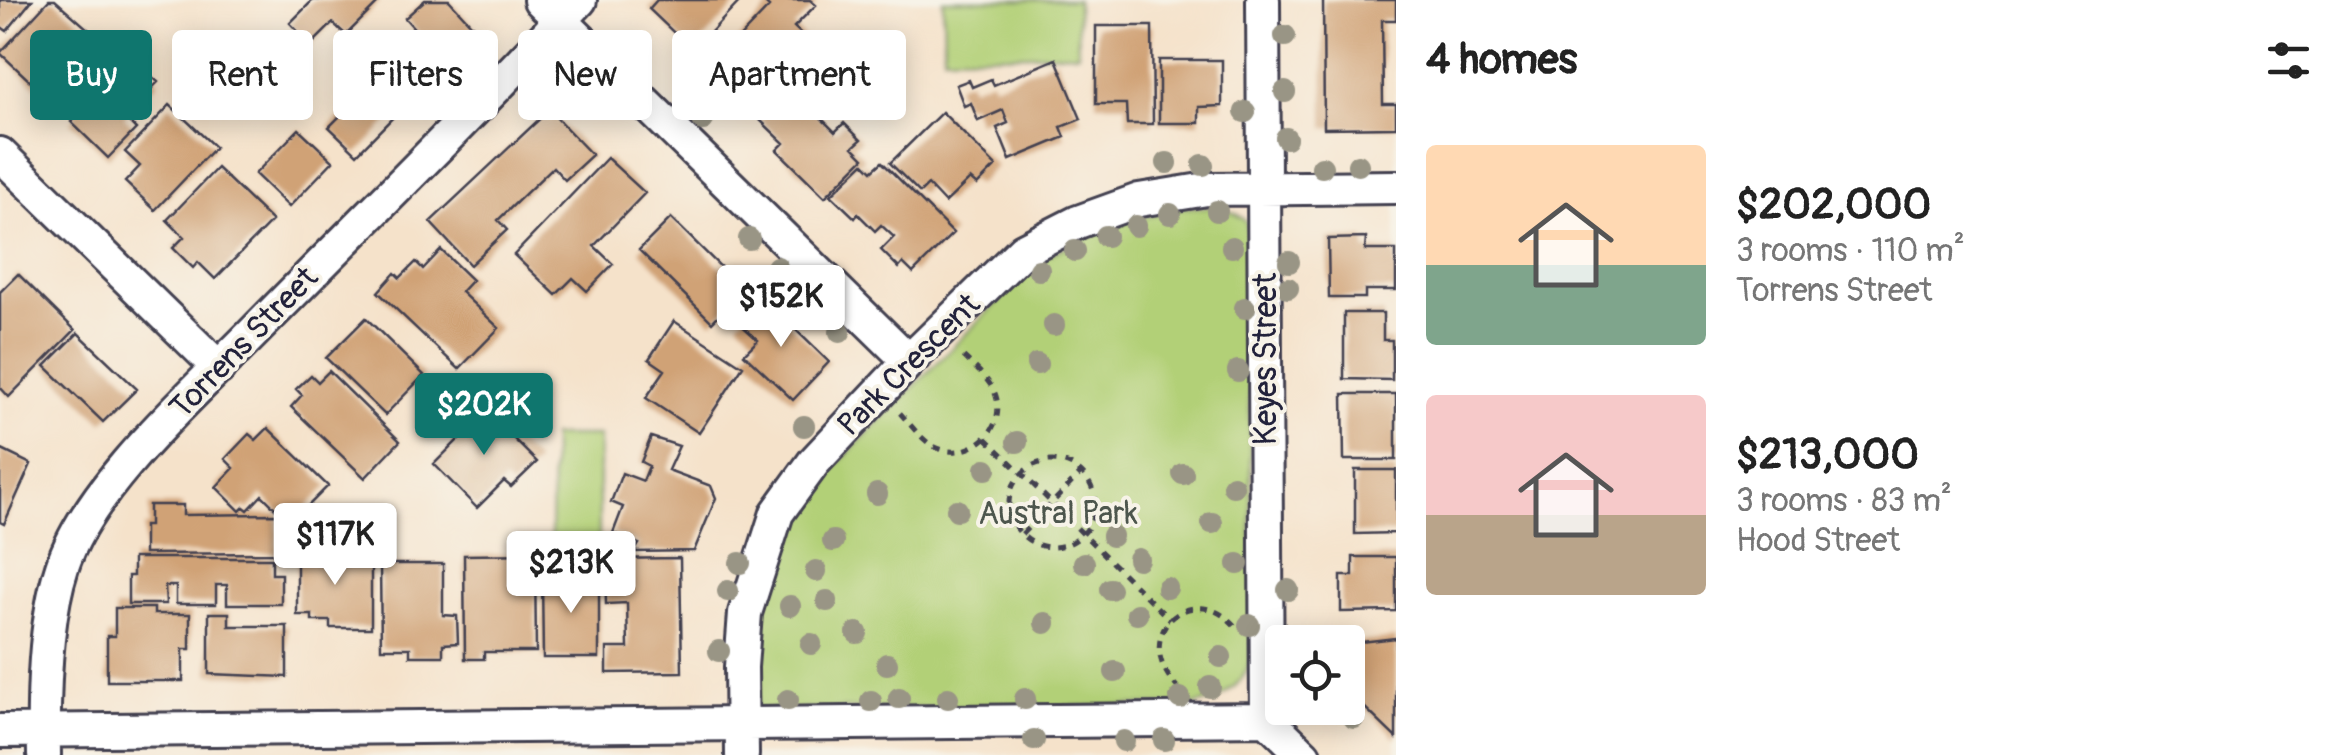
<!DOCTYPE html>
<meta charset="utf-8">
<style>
:root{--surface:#fff;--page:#f2f2f2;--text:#222;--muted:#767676;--accent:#0f766e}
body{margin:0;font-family:Pangolin,sans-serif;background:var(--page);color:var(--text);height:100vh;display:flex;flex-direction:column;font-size:38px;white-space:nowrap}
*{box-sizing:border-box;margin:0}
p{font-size:32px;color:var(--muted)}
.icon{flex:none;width:55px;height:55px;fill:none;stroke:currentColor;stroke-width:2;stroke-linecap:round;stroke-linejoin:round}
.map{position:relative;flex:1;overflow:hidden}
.panel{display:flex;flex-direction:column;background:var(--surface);width:950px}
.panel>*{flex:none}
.hud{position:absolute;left:30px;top:30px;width:950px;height:90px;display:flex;gap:20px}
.tools{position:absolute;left:1265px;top:625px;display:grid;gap:20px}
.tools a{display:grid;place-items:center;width:100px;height:100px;border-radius:10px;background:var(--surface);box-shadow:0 5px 25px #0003;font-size:50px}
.price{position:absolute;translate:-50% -85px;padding:0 22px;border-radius:10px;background:#fff;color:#222;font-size:32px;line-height:65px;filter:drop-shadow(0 2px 5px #0008)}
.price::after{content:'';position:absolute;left:50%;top:60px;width:30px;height:22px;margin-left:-15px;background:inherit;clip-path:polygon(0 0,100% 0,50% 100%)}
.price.active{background:var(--accent);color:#fff}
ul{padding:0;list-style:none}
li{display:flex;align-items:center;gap:30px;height:250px;padding:0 30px}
li span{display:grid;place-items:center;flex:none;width:280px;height:200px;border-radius:10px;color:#555}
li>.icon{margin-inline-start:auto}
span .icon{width:120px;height:120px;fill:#fffc;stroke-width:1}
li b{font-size:42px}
h2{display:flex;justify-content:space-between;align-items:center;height:120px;padding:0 30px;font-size:42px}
.pill{padding:0 35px;border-radius:10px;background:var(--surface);box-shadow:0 5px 25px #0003;font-size:35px;line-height:90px}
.pill.active{background:var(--accent);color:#fff}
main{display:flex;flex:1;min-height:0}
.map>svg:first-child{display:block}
</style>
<main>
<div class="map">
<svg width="1396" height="755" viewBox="0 0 1396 755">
<rect width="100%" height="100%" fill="#f7f3e8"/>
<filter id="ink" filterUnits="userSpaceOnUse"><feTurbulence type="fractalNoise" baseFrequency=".01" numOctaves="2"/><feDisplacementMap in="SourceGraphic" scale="20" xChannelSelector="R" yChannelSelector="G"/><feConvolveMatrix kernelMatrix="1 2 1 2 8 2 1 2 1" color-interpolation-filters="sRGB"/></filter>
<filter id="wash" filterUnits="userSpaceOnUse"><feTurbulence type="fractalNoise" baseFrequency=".0048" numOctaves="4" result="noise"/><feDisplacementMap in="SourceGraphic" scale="40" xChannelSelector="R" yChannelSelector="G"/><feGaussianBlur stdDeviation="2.25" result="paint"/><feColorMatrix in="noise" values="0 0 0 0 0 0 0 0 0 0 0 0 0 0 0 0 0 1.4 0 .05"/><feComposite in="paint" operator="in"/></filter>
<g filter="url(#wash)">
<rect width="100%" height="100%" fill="#f5e2ca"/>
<path fill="#b2d077" stroke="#6a7959" stroke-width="2.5" d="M943 0H1077L1078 53 944 56Z
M1183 207C1206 207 1231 205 1247 223L1253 651C1248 681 1226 699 1196 705L757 710 756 623 795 515 823 478 1042 257 1118 224Z
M552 436H599V542L551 541Z"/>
<g id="blocks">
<path fill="#d0a276" d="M0 0H32L7 31 0 26Z
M49 0H55L105 44 50 100 0 53Z
M313 0H381L346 35 333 23 311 45 290 23Z
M425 0H449L481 35 431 79 404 49 420 35 405 18Z
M657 0H741L693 51 649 9Z
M762 0H810L816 5 794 27 822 54 778 99 769 90 762 97 742 77 749 70 728 50 769 7Z
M1323 0H1396V20H1382L1383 104H1396V127L1324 128Z
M1096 26H1152L1153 124H1127L1126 104H1096Z
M118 45 158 82 124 117 136 129 108 158 71 122 76 116 66 106Z
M1056 59 1081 119 1061 127 1065 137 1010 160 997 128 1008 123 1003 110 978 121 971 103 964 106 956 85 969 80 972 87 991 79 994 85Z
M1159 60H1222V106L1199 107V123H1159Z
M366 61 408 102 357 154 329 127 356 100 342 85Z
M785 96 802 112 809 106 835 132 844 123 861 140 853 147 864 158 825 197 777 150 784 143 760 120Z
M170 105 215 147 155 210 125 182 140 166 125 152Z
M549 110 592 155 565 180 553 167 498 220 507 230 470 265 430 222Z
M942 112 996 166 977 185 970 179 945 203 928 185 920 193 890 163Z
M299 129 333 161 289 207 255 174Z
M607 158 645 193 594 246 613 264 587 291 573 278 556 295 514 255Z
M882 162 953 233 913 273 903 263 899 268 881 250 894 237 881 225 875 231 858 214 855 218 831 195 864 163 872 171Z
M217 168 272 221 215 279 198 262 193 268 173 248 184 237 167 220Z
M671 218 744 290 712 322 639 250Z
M1366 238 1365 250H1396V290H1365V298H1329L1328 239Z
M441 250 472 280 461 292 499 328 459 369 378 292 395 273 400 278 416 262 423 269Z
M18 274 75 330 9 397 0 387V292Z
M762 297 829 362 793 400 744 354 758 340 738 322Z
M1344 313H1383V340H1392V380L1344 379Z
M366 318 424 375 385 415 326 358Z
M674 321 743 366 699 433 646 398 665 370 649 359Z
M78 333 137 389 103 422 45 366Z
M329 371 400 441 365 478 291 407 302 395 296 389 311 375 318 382Z
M1343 394H1396V460H1344Z
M481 406 537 462 511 487 504 481 477 508 434 464 464 434 458 428Z
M268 428 328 486 304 510 278 511 262 495 248 510 244 507 240 511 216 487 234 468 225 459 249 434 256 440Z
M651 437 679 446 668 470 711 486 716 498 694 551 634 552 639 544 613 533 623 507 611 502 622 473 643 481 649 466 641 462Z
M0 449 31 464 4 524 0 522Z
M1355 470H1396V533L1355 534Z
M149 505H183V515L277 514V553L144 554V526H149Z
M297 551H371V628H330V621H312V615H297Z
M535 554 536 652H484V659H465L464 555Z
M1353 557H1396V611L1341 612V576H1353Z
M133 558H272V574H281V604H227V585H216V604H176V586H165L166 604H128V576H133Z
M680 558 682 672 607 673V648H628L627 603 606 604 605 559Z
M380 564H443V615L457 616 458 643 443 644V656H410V648H381Z
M542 575H599V658H543Z
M115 608H154V614H190V649H183V681H107V636H115Z
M209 613H229V626H287V677L209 674Z
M1396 638V738L1361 704 1352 643Z"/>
</g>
</g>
<g filter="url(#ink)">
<use href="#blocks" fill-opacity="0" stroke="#423f50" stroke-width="2.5"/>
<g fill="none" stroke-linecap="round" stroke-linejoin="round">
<g stroke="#423f50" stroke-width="38">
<path id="minor" d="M540 0 909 361
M1263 0 1267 719
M0 154 219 368
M1267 719 1304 755
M0 731 1267 719
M44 755C43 698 44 622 62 567 88 487 192 395 251 335 361 223 473 114 580 0
M742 755 741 667 745 613 777 513 814 462 909 361 1023 250 1078 222 1139 200 1207 189 1396 187"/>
</g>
<path stroke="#423f50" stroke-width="5" stroke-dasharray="8 8" stroke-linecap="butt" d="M900 413C910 424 920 438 933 446 966 464 1007 432 996 396 991 380 973 366 961 354
M986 438 1170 620
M1009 504a43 43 0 1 1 86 0a43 43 0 1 1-86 0Z
M1022 534 1081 473
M1180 690C1125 636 1192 577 1235 626"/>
<use href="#minor" stroke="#fff" stroke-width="32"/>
</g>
<g fill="#999585">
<circle cx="1285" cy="36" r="11"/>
<circle cx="1285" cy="92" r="11"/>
<circle cx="1245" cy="112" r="11"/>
<circle cx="703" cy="120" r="11"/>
<circle cx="1286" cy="138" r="11"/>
<circle cx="1167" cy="163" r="11"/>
<circle cx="1203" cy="165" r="11"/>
<circle cx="1358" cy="165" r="11"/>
<circle cx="1322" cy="167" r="11"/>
<circle cx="1217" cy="211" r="11"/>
<circle cx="1170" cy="214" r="11"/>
<circle cx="1136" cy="226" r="11"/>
<circle cx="1106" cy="236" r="11"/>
<circle cx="749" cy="239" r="11"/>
<circle cx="1232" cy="247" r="11"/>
<circle cx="1075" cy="251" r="11"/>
<circle cx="1289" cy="262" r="11"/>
<circle cx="777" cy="267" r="11"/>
<circle cx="1039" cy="270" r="11"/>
<circle cx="1288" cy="288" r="11"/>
<circle cx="811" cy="302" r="11"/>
<circle cx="1245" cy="308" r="11"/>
<circle cx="1054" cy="325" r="11"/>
<circle cx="840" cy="332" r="11"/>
<circle cx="1037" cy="364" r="11"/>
<circle cx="1238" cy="371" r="11"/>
<circle cx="804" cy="426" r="11"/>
<circle cx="1017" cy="442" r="11"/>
<circle cx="986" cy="469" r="11"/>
<circle cx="1183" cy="474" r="11"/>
<circle cx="1233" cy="486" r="11"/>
<circle cx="877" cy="494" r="11"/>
<circle cx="957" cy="510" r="11"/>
<circle cx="1212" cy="523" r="11"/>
<circle cx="1112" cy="536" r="11"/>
<circle cx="833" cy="541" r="11"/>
<circle cx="1138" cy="559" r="11"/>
<circle cx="740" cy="563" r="11"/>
<circle cx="1084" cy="563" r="11"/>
<circle cx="1238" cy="564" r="11"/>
<circle cx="816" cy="571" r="11"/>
<circle cx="1167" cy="588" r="11"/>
<circle cx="1110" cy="589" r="11"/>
<circle cx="1288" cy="590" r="11"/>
<circle cx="728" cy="591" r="11"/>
<circle cx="827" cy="601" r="11"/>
<circle cx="790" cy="606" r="11"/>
<circle cx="1137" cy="614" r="11"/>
<circle cx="1045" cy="623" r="11"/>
<circle cx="1249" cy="625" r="11"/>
<circle cx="857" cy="633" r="11"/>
<circle cx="811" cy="644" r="11"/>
<circle cx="719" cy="651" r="11"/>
<circle cx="1221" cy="657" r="11"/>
<circle cx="887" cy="664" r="11"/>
<circle cx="1115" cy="672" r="11"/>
<circle cx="1210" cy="687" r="11"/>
<circle cx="899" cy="698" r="11"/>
<circle cx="948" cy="698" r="11"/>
<circle cx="1180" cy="698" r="11"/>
<circle cx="1025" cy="699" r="11"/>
<circle cx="788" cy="700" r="11"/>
<circle cx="871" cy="701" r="11"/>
<circle cx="1354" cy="718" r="11"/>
<circle cx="1034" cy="740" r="11"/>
<circle cx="1164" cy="740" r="11"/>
<circle cx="1124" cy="741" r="11"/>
</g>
</g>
<g text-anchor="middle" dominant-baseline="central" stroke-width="8" stroke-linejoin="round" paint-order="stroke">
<g font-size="32" fill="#22223b" stroke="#f7f3e8">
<text transform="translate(244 343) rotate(-46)">Torrens Street</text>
<text transform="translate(1266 359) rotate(-90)">Keyes Street</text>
<text transform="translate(909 365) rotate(-45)">Park Crescent</text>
</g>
<g font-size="32" fill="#4d564d" stroke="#f7f3e8">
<text x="1058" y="514">Austral Park</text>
</g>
</g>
</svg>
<div class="tools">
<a><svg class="icon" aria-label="locate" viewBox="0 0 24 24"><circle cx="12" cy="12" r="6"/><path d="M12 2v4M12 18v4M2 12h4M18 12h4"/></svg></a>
</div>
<b class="price" style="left:781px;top:350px">$152K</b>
<b class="price active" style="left:484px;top:458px">$202K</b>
<b class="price" style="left:335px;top:588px">$117K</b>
<b class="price" style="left:571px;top:616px">$213K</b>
<div class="hud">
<a class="pill active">Buy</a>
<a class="pill">Rent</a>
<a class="pill">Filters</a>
<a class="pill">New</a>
<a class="pill">Apartment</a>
</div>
</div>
<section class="panel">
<h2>4 homes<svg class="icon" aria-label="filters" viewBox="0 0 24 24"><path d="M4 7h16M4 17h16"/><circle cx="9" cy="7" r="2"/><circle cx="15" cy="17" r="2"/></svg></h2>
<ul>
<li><span style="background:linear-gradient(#ffd9b3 60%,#7fa58c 0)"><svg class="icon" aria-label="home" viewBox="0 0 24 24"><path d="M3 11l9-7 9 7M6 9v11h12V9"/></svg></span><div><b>$202,000</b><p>3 rooms · 110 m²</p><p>Torrens Street</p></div></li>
<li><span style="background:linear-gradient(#f6c9c9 60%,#b9a48a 0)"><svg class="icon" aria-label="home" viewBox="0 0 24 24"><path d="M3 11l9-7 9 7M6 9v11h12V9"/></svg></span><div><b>$213,000</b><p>3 rooms · 83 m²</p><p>Hood Street</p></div></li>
</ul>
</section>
</main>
